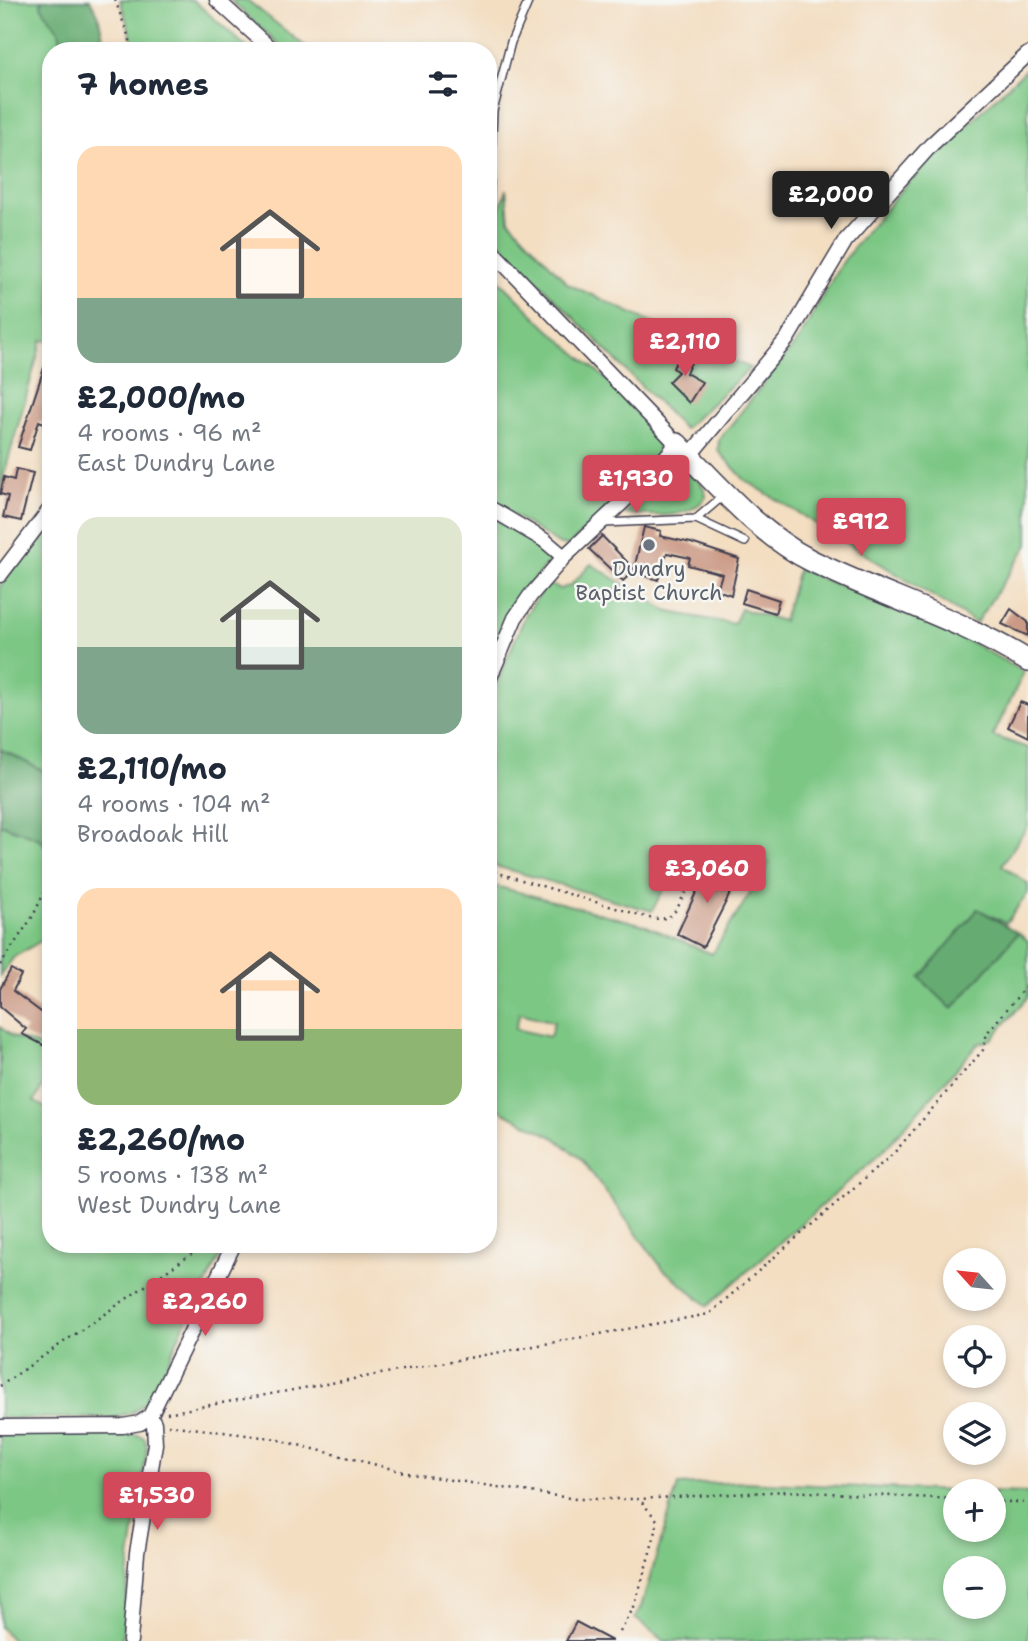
<!DOCTYPE html>
<meta charset="utf-8">
<style>
:root{--surface:#fff;--page:#f6f6f7;--text:#1f2937;--muted:#747a83;--accent:#d1495b}
body{margin:0;font-family:"Shantell Sans",sans-serif;background:var(--page);color:var(--text);height:100vh;display:flex;flex-direction:column;font-size:26px;white-space:nowrap}
*{box-sizing:border-box;margin:0}
p{font-size:23px;color:var(--muted)}
.icon{flex:none;width:38px;height:38px;fill:none;stroke:currentColor;stroke-width:2;stroke-linecap:round;stroke-linejoin:round}
.map{position:relative;flex:1;overflow:hidden}
.sheet{position:absolute;left:42px;top:42px;width:455px;height:1211px;display:flex;flex-direction:column;background:var(--surface);border-radius:28px;box-shadow:0 4px 10px #0003}
.sheet>*{flex:none}
.needle{width:46px;rotate:297deg}
.buttons{position:absolute;left:943px;top:1248px;display:grid;gap:14px}
.buttons a{display:grid;place-items:center;width:63px;height:63px;border-radius:50%;background:var(--surface);box-shadow:0 4px 10px #0003;font-size:35px}
.price{position:absolute;translate:-50% -60px;padding:0 16px;border-radius:7px;background:var(--accent);color:#fff;font-size:23px;line-height:46px;filter:drop-shadow(0 2px 4px #0008)}
.price::after{content:'';position:absolute;left:50%;top:42px;width:21px;height:16px;margin-left:-10px;background:inherit;clip-path:polygon(0 0,100% 0,50% 100%)}
.price.current{background:#222;color:#fff}
ul{padding:0;list-style:none}
li{display:grid;align-content:center;gap:14px;height:371px;padding:0 35px}
li span{display:grid;place-items:center;height:217px;border-radius:21px;color:#555}
li>.icon{margin-inline-start:auto}
span .icon{width:126px;height:126px;fill:#fffc;stroke-width:1}
li b{font-size:30px}
h2{display:flex;justify-content:space-between;align-items:center;height:84px;padding:0 35px;font-size:30px}
.map>svg:first-child{display:block}
</style>
<div class="map">
<svg width="1028" height="1641" viewBox="0 0 1028 1641">
<rect width="100%" height="100%" fill="#f6f6f2"/>
<filter id="ink" filterUnits="userSpaceOnUse"><feTurbulence type="fractalNoise" baseFrequency=".0143" numOctaves="2"/><feDisplacementMap in="SourceGraphic" scale="14" xChannelSelector="R" yChannelSelector="G"/><feConvolveMatrix kernelMatrix="1 2 1 2 8 2 1 2 1" color-interpolation-filters="sRGB"/></filter>
<filter id="wash" filterUnits="userSpaceOnUse"><feTurbulence type="fractalNoise" baseFrequency=".00686" numOctaves="4" result="noise"/><feDisplacementMap in="SourceGraphic" scale="28" xChannelSelector="R" yChannelSelector="G"/><feGaussianBlur stdDeviation="1.57" result="paint"/><feColorMatrix in="noise" values="0 0 0 0 0 0 0 0 0 0 0 0 0 0 0 0 0 1.4 0 .05"/><feComposite in="paint" operator="in"/></filter>
<g filter="url(#wash)">
<rect width="100%" height="100%" fill="#f3dec2"/>
<path fill="#7dc785" stroke="#507460" stroke-width="2" fill-rule="evenodd" d="M0 0H42L41 6 59 31 63 51H51V342L42 340 0 489Z
M120 0H193L251 51H136Z
M230 0H247L311 51H286Z
M1028 67V545L976 623 745 480 718 451 719 440 799 339 839 267 866 232 914 176Z
M506 189 509 220 568 284 750 368 684 429 492 235Z
M488 269 547 328 626 396 658 435 657 456 639 482 569 545H560L488 499Z
M677 465C690 469 705 483 706 497 688 521 651 515 625 514L664 471Z
M488 513 553 557 513 604 488 668Z
M51 519V775L0 749V586Z
M591 564 669 612 734 624 741 609 783 621 798 569 945 628 1024 672 993 736 1028 748V826L1002 865 1028 884V893L1006 923 977 909 952 1008 1018 933 1028 941V997L992 1039 978 1044 882 1152 708 1306 663 1269 582 1160 555 1138 488 1104V884L644 925 712 954 769 863 745 852 687 845 652 911 488 864V703L526 614 547 584 561 589 571 585ZM520 1013 554 1022 550 1037 515 1029Z
M0 824 40 839 51 854V935L14 957 0 976Z
M0 1027 13 1037 51 1050V1072L34 1101 51 1111V1244H227L183 1327 161 1379 150 1398 133 1412 112 1418H0Z
M15 1433 138 1435 145 1438 147 1448 130 1559 122 1641H13L0 1627V1435Z
M744 1482 955 1491 956 1530H994V1492L1028 1493V1641H664L635 1618 641 1607 678 1485ZM956 1568H994V1606H956Z"/>
<path fill="#66ac72" stroke="#446756" stroke-width="2" d="M42 0H90L98 14 106 51H63L59 31 41 6Z
M0 749 51 775V854L40 839 0 824Z
M978 909 1018 933 952 1009 920 978Z"/>
<g id="blocks">
<path fill="#cb9a85" d="M681 352 693 358 686 373 702 382 689 403 668 382 678 372 673 368Z
M48 356H51V399L44 423 39 421 30 450 18 447Z
M16 469 33 473 21 521 3 517 8 496 0 494 4 477 14 480Z
M644 527 661 531 660 536 691 543 739 559 731 595 717 590 722 574 688 565 690 558 667 553 658 580 633 572 623 581 589 549 602 536 634 569Z
M746 589 779 600 775 613 742 603Z
M1011 609 1028 622V636L1002 624Z
M1020 702 1028 705V737L1008 727Z
M709 864 738 878 703 947 677 934Z
M11 969 21 975 13 991 49 1018 43 1026 51 1032 47 1047 22 1034 26 1029 0 1007V989Z
M576 1622 612 1641H566Z"/>
</g>
</g>
<g filter="url(#ink)">
<use href="#blocks" fill-opacity="0" stroke="#413e4f" stroke-width="2"/>
<g fill="none" stroke-linecap="round" stroke-linejoin="round">
<g stroke="#413e4f" stroke-width="10">
<path id="lane" d="M488 231 493 111 511 42 529 0
M696 519 745 542
M604 523 696 519 723 496"/>
</g>
<g stroke="#413e4f" stroke-width="17">
<path id="street" d="M217 0 273 51
M488 247 677 444 644 482 564 557 530 596 515 618 488 682
M689 456 787 339 846 240 931 145 1028 54
M488 507 544 540 564 557
M0 575 51 508
M0 1427 123 1426 140 1423 150 1416 234 1244
M130 1641 137 1553 155 1444 154 1423 150 1416"/>
</g>
<g stroke="#413e4f" stroke-width="24">
<path id="secondary" d="M677 444C717 484 759 534 810 560 882 596 959 618 1028 661"/>
</g>
<path stroke="#413e4f" stroke-width="2.5" stroke-dasharray="2 5" stroke-linecap="butt" d="M115 0 134 51
M488 870 653 919 668 918 677 909 700 862
M0 965 33 916 51 878
M0 1386 206 1244
M167 1413 709 1314 894 1153 983 1050 987 1033 1028 984
M168 1425 271 1438 412 1474 576 1499H639L786 1491 956 1499
M994 1501 1028 1503
M620 1632 635 1605 656 1531 657 1520 639 1499"/>
<use href="#lane" stroke="#fff" stroke-width="7"/>
<use href="#street" stroke="#fff" stroke-width="14"/>
<use href="#secondary" stroke="#fff" stroke-width="21"/>
</g>
</g>
<circle fill="#6b7280" stroke="#f6f6f2" stroke-width="2.5" cx="649" cy="545" r="7"/>
<g text-anchor="middle" dominant-baseline="central" stroke-width="5" stroke-linejoin="round" paint-order="stroke">
<g font-size="21" fill="#5b616d" stroke="#f6f6f2">
<text x="649" y="569">Dundry<tspan x="649" dy="24">Baptist Church</tspan></text>
</g>
</g>
</svg>
<div class="buttons">
<a><svg class="needle" viewBox="-14 -14 28 28"><path d="M0-13l5 13h-10z" fill="#e53935"/><path d="M0 13l5-13h-10z" fill="#747a83"/></svg></a>
<a><svg class="icon" aria-label="locate" viewBox="0 0 24 24"><circle cx="12" cy="12" r="6"/><path d="M12 2v4M12 18v4M2 12h4M18 12h4"/></svg></a>
<a><svg class="icon" aria-label="layers" viewBox="0 0 24 24"><path d="M12 4l9 5-9 5-9-5zM3 14l9 5 9-5"/></svg></a>
<a>+</a>
<a>−</a>
</div>
<b class="price current" style="left:831px;top:231px">£2,000</b>
<b class="price" style="left:685px;top:378px">£2,110</b>
<b class="price" style="left:636px;top:515px">£1,930</b>
<b class="price" style="left:861px;top:558px">£912</b>
<b class="price" style="left:707px;top:905px">£3,060</b>
<b class="price" style="left:205px;top:1338px">£2,260</b>
<b class="price" style="left:157px;top:1532px">£1,530</b>
<section class="sheet">
<h2>7 homes<svg class="icon" aria-label="filters" viewBox="0 0 24 24"><path d="M4 7h16M4 17h16"/><circle cx="9" cy="7" r="2"/><circle cx="15" cy="17" r="2"/></svg></h2>
<ul>
<li><span style="background:linear-gradient(#ffd9b3 70%,#7fa58c 0)"><svg class="icon" aria-label="home" viewBox="0 0 24 24"><path d="M3 11l9-7 9 7M6 9v11h12V9"/></svg></span><div><b>£2,000/mo</b><p>4 rooms · 96 m²</p><p>East Dundry Lane</p></div></li>
<li><span style="background:linear-gradient(#dfe7d0 60%,#7fa58c 0)"><svg class="icon" aria-label="home" viewBox="0 0 24 24"><path d="M3 11l9-7 9 7M6 9v11h12V9"/></svg></span><div><b>£2,110/mo</b><p>4 rooms · 104 m²</p><p>Broadoak Hill</p></div></li>
<li><span style="background:linear-gradient(#ffd9b3 65%,#8fb573 0)"><svg class="icon" aria-label="home" viewBox="0 0 24 24"><path d="M3 11l9-7 9 7M6 9v11h12V9"/></svg></span><div><b>£2,260/mo</b><p>5 rooms · 138 m²</p><p>West Dundry Lane</p></div></li>
</ul>
</section>
</div>
